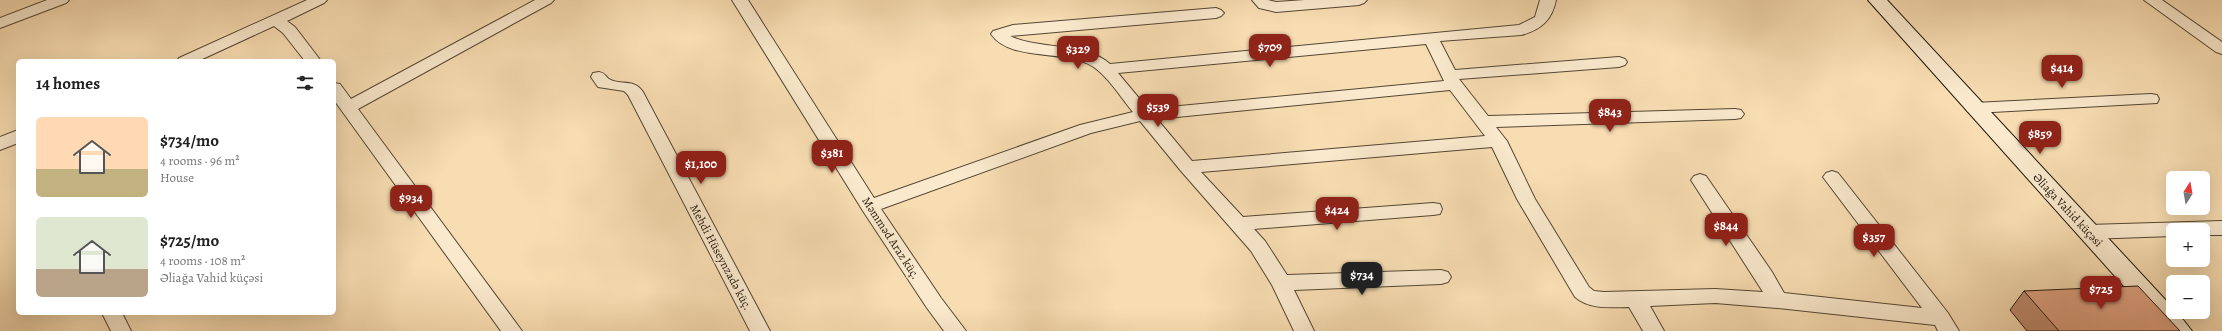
<!DOCTYPE html>
<meta charset="utf-8">
<style>
:root{--surface:#fff;--page:#f6f6f6;--text:#222;--muted:#767676;--accent:#8f2418}
body{margin:0;font-family:Alegreya,serif;background:var(--page);color:var(--text);height:100vh;display:flex;flex-direction:column;font-size:15px;white-space:nowrap}
*{box-sizing:border-box;margin:0}
p{font-size:13px;color:var(--muted)}
.icon{flex:none;width:22px;height:22px;fill:none;stroke:currentColor;stroke-width:2;stroke-linecap:round;stroke-linejoin:round}
.map{position:relative;flex:1;overflow:hidden}
.details{position:absolute;left:16px;top:59px;width:320px;height:256px;display:flex;flex-direction:column;background:var(--surface);border-radius:6px;box-shadow:0 4px 16px #0002}
.details>*{flex:none}
.needle{width:26px;rotate:11deg}
.controls{position:absolute;left:2166px;top:171px;display:grid;gap:8px}
.controls a{display:grid;place-items:center;width:44px;height:44px;border-radius:6px;background:var(--surface);box-shadow:0 4px 16px #0002;font-size:20px}
.price{position:absolute;translate:-50% -34px;padding:0 9px;border-radius:8px;background:var(--accent);color:#fff;font-size:13px;line-height:26px;filter:drop-shadow(0 1px 2px #0008)}
.price::after{content:'';position:absolute;left:50%;top:24px;width:12px;height:9px;margin-left:-6px;background:inherit;clip-path:polygon(0 0,100% 0,50% 100%)}
.price.selected{background:#222;color:#fff}
ul{padding:0;list-style:none}
li{display:flex;align-items:center;gap:12px;height:100px;padding:0 20px}
li span{display:grid;place-items:center;flex:none;width:112px;height:80px;border-radius:6px;color:#555}
li>.icon{margin-inline-start:auto}
span .icon{width:48px;height:48px;fill:#fffc;stroke-width:1}
li b{font-size:17px}
h2{display:flex;justify-content:space-between;align-items:center;height:48px;padding:0 20px;font-size:17px}
.map>svg:first-child{display:block}
</style>
<div class="map">
<svg width="2222" height="331" viewBox="0 0 2222 331">
<rect width="100%" height="100%" fill="#f8ddb2"/>
<filter id="stains"><feTurbulence type="fractalNoise" baseFrequency=".005" numOctaves="4"/><feColorMatrix values="0 0 0 0 .2 0 0 0 0 .09 0 0 0 0 .02 0 0 0 .5 -.17"/></filter>
<radialGradient id="worn" r=".72"><stop offset=".6" stop-color="#630" stop-opacity="0"/><stop offset="1" stop-color="#630" stop-opacity=".3"/></radialGradient>
<g fill="none" stroke-linecap="round" stroke-linejoin="round">
<g stroke="#544734" stroke-width="2">
<path id="minor" d="M47 0H69L66 3 0 28V18Z
M307 0H327L324 3 287 21 295 27 321 61H305L283 33 274 26 198 61H177L179 58Z
M535 0H554L551 3 358 109 522 331H501L334 100V83L340 84 351 99Z
M732 0H748L874 198 1080 125 1133 112C1122 99 1107 75 1092 66 1065 49 1010 62 991 34L993 31 1013 25 1216 8 1221 10 1224 13 1221 16 1216 18 1010 36C1039 50 1086 42 1110 64L1519 25 1535 17 1540 0H1556C1552 20 1541 30 1521 35L1440 41 1455 70 1619 57 1625 59 1627 62 1625 65 1619 67 1459 79 1488 116 1735 109 1741 110 1744 114 1741 118 1735 119 1496 127 1507 141 1535 199 1589 287 1594 291 1604 292 1715 289 1763 292 1691 180 1694 176 1700 174 1706 176 1772 272 1784 293 1922 308 1826 181 1823 177 1826 173 1832 171 1838 173 1948 313 1959 331H1938L1935 325 1777 308 1715 303 1650 306 1664 331H1643L1629 307C1611 307 1590 310 1575 297L1517 199 1492 147 1201 172 1243 217 1433 203 1440 204 1442 209 1440 214 1433 215 1254 229 1265 241 1287 275 1441 270 1448 272 1451 277 1448 282 1441 284 1294 290 1314 331H1294L1272 285 1251 251 1181 171 1140 121 1091 133 881 209 941 298 966 331H944L927 308 863 211ZM1426 44 1444 81 1148 109 1118 73ZM1450 90 1485 136 1192 161 1157 119Z
M1252 0H1268L1276 2 1305 0H1367L1364 3 1359 5 1276 12 1259 8Z
M2144 0H2162L2222 42V54L2216 52Z
M599 72C605 73 605 76 609 79 621 86 634 78 643 92L770 331H750L628 95 624 91 598 87 591 77 593 73Z
M2151 94 2157 95 2159 99 2157 103 1974 113 1968 112 1965 108 1968 104 1974 103Z
M18 130V143L0 150V137Z
M2222 221V235H2203V230H2173V236L2088 239 2081 237 2078 232 2081 227 2088 225Z
M102 313H122L131 331H111Z"/>
</g>
<g stroke="#1e150a" stroke-width="2">
<path id="secondary" d="M1868 0H1887L2173 308V312H2177L2192 331H2164Z"/>
</g>
<use href="#minor" fill="#fae9cd" fill-rule="evenodd"/>
<use href="#secondary" fill="#fae9cd" fill-rule="evenodd"/>
</g>
<path fill="#c28c71" stroke="#1e150a" d="M2024 291 2180 331H2027L2010 310Z"/>
<path fill="#e1a383" stroke="#1e150a" d="M2138 286 2180 331H2059L2024 291Z"/>
<g text-anchor="middle" dominant-baseline="central" stroke-width="3.5" stroke-linejoin="round" paint-order="stroke">
<g font-size="12" fill="#1e150a" stroke="#fae9cd">
<text transform="translate(2068 210) rotate(47)">Əliağa Vahid küçəsi</text>
<text transform="translate(891 238) rotate(57)">Məmməd Araz küç.</text>
<text transform="translate(721 257) rotate(62)">Mehdi Hüseynzadə küç.</text>
</g>
</g>
<rect width="100%" height="100%" filter="url(#stains)"/>
<rect width="100%" height="100%" fill="url(#worn)"/>
</svg>
<div class="controls">
<a><svg class="needle" viewBox="-14 -14 28 28"><path d="M0-13l5 13h-10z" fill="#e53935"/><path d="M0 13l5-13h-10z" fill="#767676"/></svg></a>
<a>+</a>
<a>−</a>
</div>
<b class="price" style="left:1270px;top:68px">$709</b>
<b class="price" style="left:1078px;top:70px">$329</b>
<b class="price" style="left:2062px;top:89px">$414</b>
<b class="price" style="left:1158px;top:128px">$539</b>
<b class="price" style="left:1610px;top:133px">$843</b>
<b class="price" style="left:2040px;top:155px">$859</b>
<b class="price" style="left:832px;top:174px">$381</b>
<b class="price" style="left:701px;top:185px">$1,100</b>
<b class="price" style="left:411px;top:219px">$934</b>
<b class="price" style="left:1337px;top:231px">$424</b>
<b class="price" style="left:1726px;top:247px">$844</b>
<b class="price" style="left:1874px;top:258px">$357</b>
<b class="price selected" style="left:1362px;top:296px">$734</b>
<b class="price" style="left:2101px;top:310px">$725</b>
<section class="details">
<h2>14 homes<svg class="icon" aria-label="filters" viewBox="0 0 24 24"><path d="M4 7h16M4 17h16"/><circle cx="9" cy="7" r="2"/><circle cx="15" cy="17" r="2"/></svg></h2>
<ul>
<li><span style="background:linear-gradient(#ffd9b3 65%,#c2b280 0)"><svg class="icon" aria-label="home" viewBox="0 0 24 24"><path d="M3 11l9-7 9 7M6 9v11h12V9"/></svg></span><div><b>$734/mo</b><p>4 rooms · 96 m²</p><p>House</p></div></li>
<li><span style="background:linear-gradient(#dfe7d0 65%,#b9a48a 0)"><svg class="icon" aria-label="home" viewBox="0 0 24 24"><path d="M3 11l9-7 9 7M6 9v11h12V9"/></svg></span><div><b>$725/mo</b><p>4 rooms · 108 m²</p><p>Əliağa Vahid küçəsi</p></div></li>
</ul>
</section>
</div>
